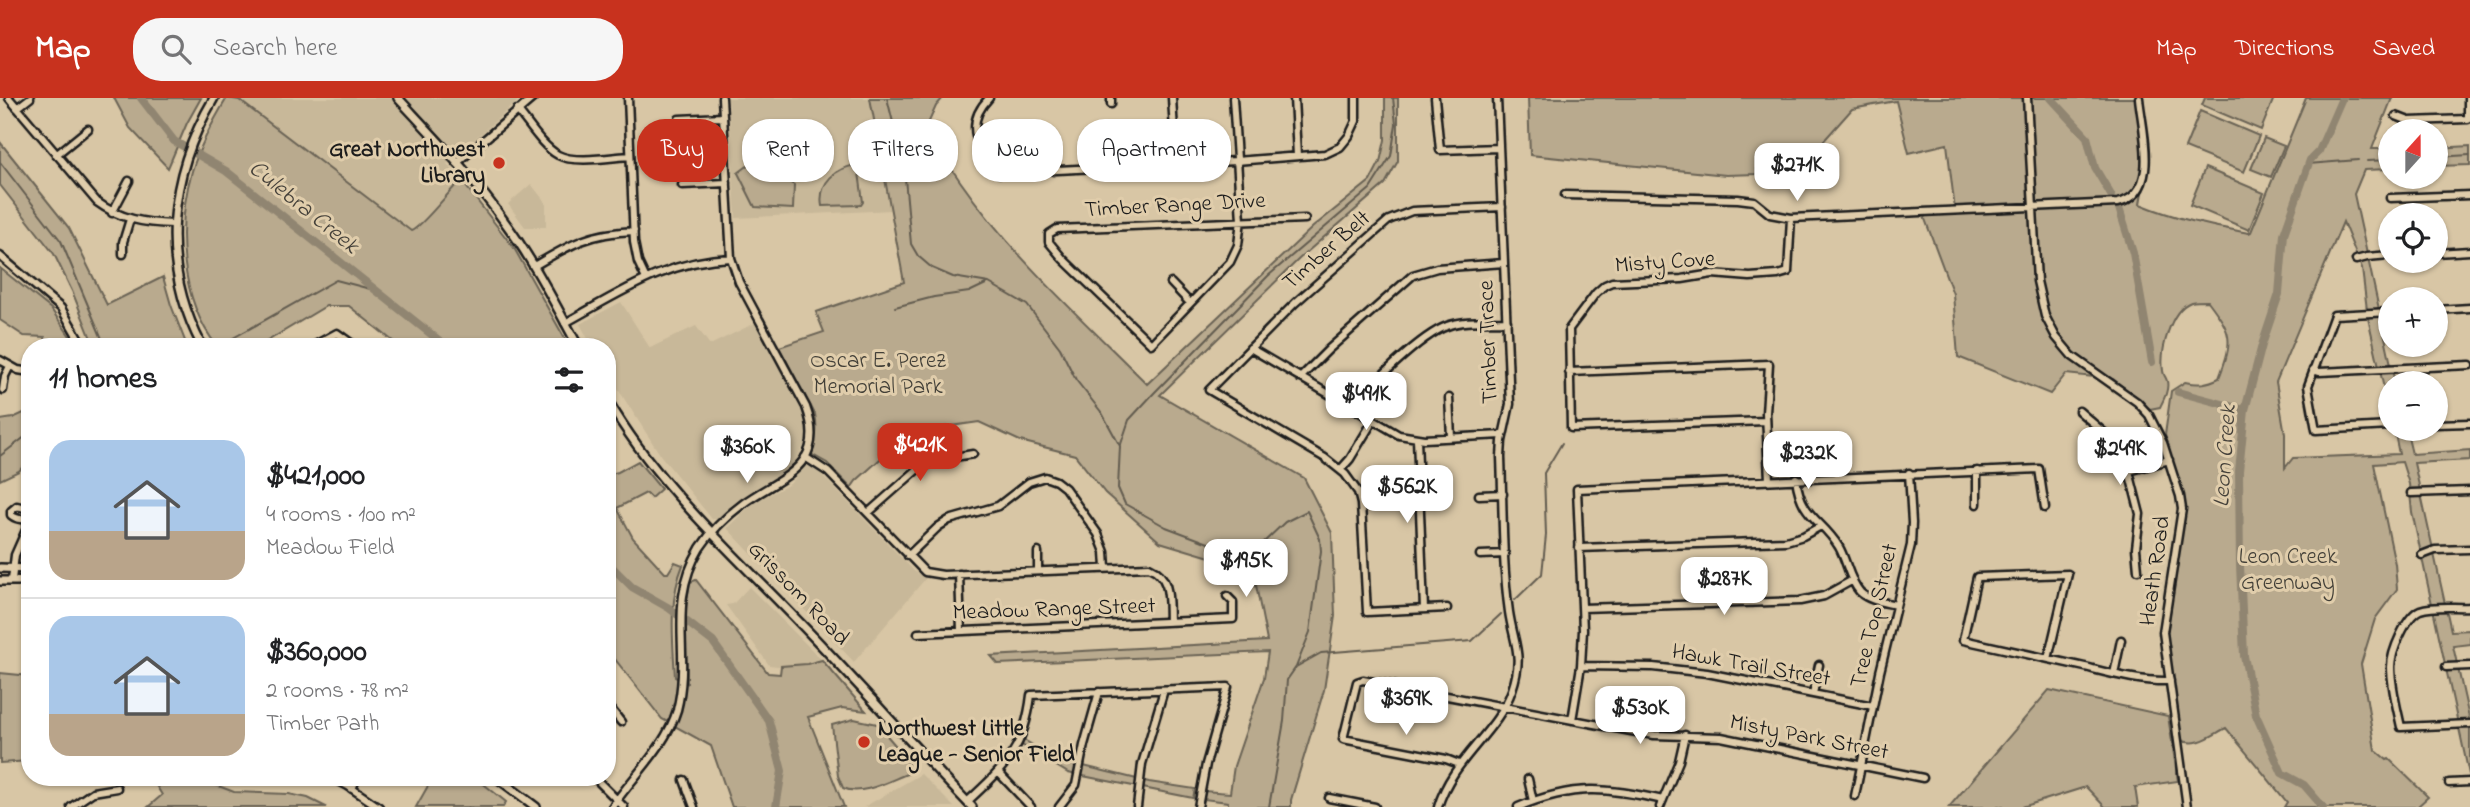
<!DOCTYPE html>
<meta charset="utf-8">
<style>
:root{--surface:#fff;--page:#f6f6f6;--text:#202124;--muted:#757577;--line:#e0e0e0;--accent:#c8321e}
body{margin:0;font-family:"Indie Flower",sans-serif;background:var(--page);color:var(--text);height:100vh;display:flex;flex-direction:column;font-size:26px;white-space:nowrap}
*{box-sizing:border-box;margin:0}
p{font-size:23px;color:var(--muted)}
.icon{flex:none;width:38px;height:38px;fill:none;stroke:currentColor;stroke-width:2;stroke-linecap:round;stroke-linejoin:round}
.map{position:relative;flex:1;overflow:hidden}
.side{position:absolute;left:21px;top:240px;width:595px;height:448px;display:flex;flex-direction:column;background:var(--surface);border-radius:28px;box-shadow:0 2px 5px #0004}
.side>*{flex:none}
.guide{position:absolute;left:637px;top:21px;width:665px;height:63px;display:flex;gap:14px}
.needle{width:46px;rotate:21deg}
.controls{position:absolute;left:2378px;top:21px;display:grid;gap:14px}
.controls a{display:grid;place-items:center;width:70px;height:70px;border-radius:50%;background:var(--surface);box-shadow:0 2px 5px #0004;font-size:35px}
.price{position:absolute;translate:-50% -60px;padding:0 16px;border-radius:14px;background:#fff;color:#222;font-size:23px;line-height:46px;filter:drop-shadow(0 2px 4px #0008)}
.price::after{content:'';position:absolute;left:50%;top:42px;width:21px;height:16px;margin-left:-10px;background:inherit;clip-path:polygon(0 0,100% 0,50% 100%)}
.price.selected{background:var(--accent);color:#fff}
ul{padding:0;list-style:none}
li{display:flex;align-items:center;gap:21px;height:175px;padding:0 28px}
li+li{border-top:2px solid var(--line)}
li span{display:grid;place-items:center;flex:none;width:196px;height:140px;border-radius:21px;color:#555}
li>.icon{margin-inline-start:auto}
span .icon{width:84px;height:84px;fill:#fffc;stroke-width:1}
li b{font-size:30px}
h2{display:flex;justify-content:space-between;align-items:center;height:84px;padding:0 28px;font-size:30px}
.pill{padding:0 24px;border-radius:28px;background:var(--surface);box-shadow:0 2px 5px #0004;font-size:24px;line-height:63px}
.pill.selected{background:var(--accent);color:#fff}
header{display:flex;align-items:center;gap:42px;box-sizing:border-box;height:98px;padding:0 35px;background:var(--accent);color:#fff}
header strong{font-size:33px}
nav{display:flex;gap:38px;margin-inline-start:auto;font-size:24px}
.search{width:490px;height:63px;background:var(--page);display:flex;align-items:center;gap:18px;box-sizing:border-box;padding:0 24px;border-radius:28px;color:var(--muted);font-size:26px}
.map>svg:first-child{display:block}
</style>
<header>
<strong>Map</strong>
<div class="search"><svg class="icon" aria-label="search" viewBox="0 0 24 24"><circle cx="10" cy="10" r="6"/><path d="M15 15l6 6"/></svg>Search here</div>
<nav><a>Map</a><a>Directions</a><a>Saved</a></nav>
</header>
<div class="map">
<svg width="2470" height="709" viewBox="0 0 2470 709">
<rect width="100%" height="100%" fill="#d8c6a5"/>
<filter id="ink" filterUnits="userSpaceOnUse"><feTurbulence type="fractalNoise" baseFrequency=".0143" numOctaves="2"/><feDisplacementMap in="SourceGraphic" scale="14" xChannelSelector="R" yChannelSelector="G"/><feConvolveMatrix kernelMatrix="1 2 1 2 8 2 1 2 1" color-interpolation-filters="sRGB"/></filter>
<g filter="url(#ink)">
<path fill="#c8b899" d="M227 0H521L447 66 461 82 415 140Z
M728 0H870L892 112 736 120Z
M531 86 546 105V129H525L508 106Z
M621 204 650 250 696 228 710 247 755 225 800 310 807 326 804 347 795 364 783 377 733 406 719 421H712L661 358 607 274V248H592L580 226Z
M807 366 819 374 915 474 926 480 854 564 727 430 753 405 790 386Z
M749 489 822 562 787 569 769 567 726 507 733 506Z
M921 676 954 709H864Z"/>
<path fill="#b9aa8e" stroke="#6a6355" stroke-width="2" d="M114 0H201L187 25 168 70 130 30Z
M227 0 239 2 411 133C421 130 450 92 461 82L514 150 569 248H399L349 208H326L259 248H217C180 202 176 128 192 73 200 47 213 23 227 0Z
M870 0H943L936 8 927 28C934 49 948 65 960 83 1013 159 1082 221 1147 286L1313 129 1370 83 1380 64 1385 42V0H1398V63L1385 86 1299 161 1160 297 1304 380 1332 435 1335 518 1324 592 1291 702V709H1228V704L1203 701 1204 693 1230 695 1234 668 1264 580 1268 554 998 566 991 558 1267 543 1253 472 1160 444 1105 395 1075 357 1020 343 979 324 910 334 856 383 851 390 827 365 811 356C816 342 818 331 815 316L779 249 824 234 816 214 904 184Z
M1528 0H2139L2145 77 2140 106C2176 121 2211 128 2249 135L2251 134 2306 0H2392L2372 51H2390V71L2364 72 2354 96 2395 285H2390V317L2368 220 2362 171 2343 124 2276 284 2285 336V370L2293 360 2399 356 2394 331H2406L2412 356 2470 352V362L2414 365 2451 533 2470 532V546L2453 548 2470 624V681L2412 414 2409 386 2402 364 2374 366 2395 466 2397 491 2375 521 2361 566 2375 652 2387 662 2389 661 2428 699 2417 709H2284L2287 704 2226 630C2212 637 2196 650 2181 642L2167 537 2185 405 2165 337 2171 293 2185 284C2198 287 2207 286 2219 280 2234 241 2232 235 2208 203 2203 203 2196 203 2191 204 2170 212 2160 253 2163 273 2164 279 2165 277 2167 283 2169 292 2164 301 2160 309L2150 311 2113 281 2066 276 2050 296 1958 259 1953 196 1922 113 1955 112 1947 46 1909 55 1896 3 1852 11 1813 55 1756 59 1757 76 1726 77 1530 57Z
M2205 0H2274L2261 32 2202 7Z
M2200 13 2259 38 2244 74 2185 50Z
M2264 40 2284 48 2271 79 2251 71Z
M0 44 69 130 107 207 163 179 171 207 187 248H94L72 193 54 156 0 87Z
M2470 48V67L2436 68V50Z
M754 63 769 77 772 74 794 87 793 111 755 109 738 75Z
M858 67 863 104 861 107 822 108C818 85 836 69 858 67Z
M2205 70 2264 95 2249 132 2190 107Z
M0 170 51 211 74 244 47 248 45 239 24 238 0 222Z
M30 312V361L19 373 0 382V322L13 320Z
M638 363 661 391 651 400 646 395 617 410 633 440 665 475H668L675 464 683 467C668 504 673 541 675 579L687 585 685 514 690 484 696 482 768 575 780 576 781 568 807 566 822 562 866 613 842 610 808 619 844 709H732L711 648 662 621 607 551V377L618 374Z
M0 575 30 578V663L0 665Z
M2049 592 2168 618 2178 683 2135 689 2138 709H2105L2086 689 2022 709H1949Z
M854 621 877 626 907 661 909 675C890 682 862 699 843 690L838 678 832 627Z
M1024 642 1059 662 1149 684 1195 691 1193 700 1068 675 1022 647Z
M151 679H205L216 687 234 694 289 696 308 700 326 709H148L162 697Z
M433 679H475L506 704 503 709H416Z"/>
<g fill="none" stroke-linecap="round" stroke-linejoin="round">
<path stroke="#625b4f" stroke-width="2" d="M887 0 904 69 911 146 918 158 932 170 953 179 989 185 1027 207 1060 250 1076 282 1102 315 1120 348 1118 390 1125 406 1166 429 1227 452 1263 445 1285 424 1307 413 1320 441 1321 453 1310 534 1296 569 1287 582 1284 623 1269 709
M2436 59 2470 57
M2367 63 2390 62
M0 64 61 143 105 248
M2308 66 2358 62
M895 209 934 199 969 194 988 185
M219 248 336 182 374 192
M1121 346 1129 322 1154 295 1268 178 1370 91 1391 58 1396 26 1393 0
M0 358 30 335
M1515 502 1542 476 1546 437 1544 375 1562 345
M1296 569 1321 555 1472 543 1501 516"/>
<path stroke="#908571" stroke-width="8" d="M141 0 174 43 226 73 446 248
M2051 0 2087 39 2095 70 2111 97
M2119 110 2133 155 2152 264
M2178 294 2245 312
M607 464 632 489 669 510 713 544 769 623 782 673 776 709
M2323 709 2304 687 2282 675 2256 617 2244 558 2240 467 2239 373 2245 312 2262 247 2279 196 2284 136 2310 62 2319 53 2342 0"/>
<g stroke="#1c1c1c" stroke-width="11">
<path id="minor" d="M9 0 97 104C120 121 144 125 173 126
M628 0 634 144 638 164 646 181
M989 0C962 28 979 51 999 75L1236 63 1325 56 1340 49 1349 38 1356 23V0
M1111 0V6
M1172 0 1176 66
M1233 0 1241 122 1238 147 1230 164 1151 246 1063 161 1049 144V136L1057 131 1305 121
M1294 0 1297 58
M1435 0 1440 52 1499 50
M2027 0 2037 183 2045 218 2056 239 2072 258 2137 304 2149 317 2163 345 2180 398 2182 411 2163 534 2187 709
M17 10 30 0
M517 12C529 26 542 48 558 57 575 66 612 59 630 58
M2396 18 2409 23 2468 21V0
M679 21 723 19
M1052 42 1053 73
M56 57 88 31
M457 65 533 0
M682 87 727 85
M1565 97 1738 101 1754 103 1770 116 1791 120 2118 105C2161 96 2142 32 2139 0
M2390 100 2470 97
M112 115 129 83
M2436 155 2470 153
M123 156V144L130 121
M0 158 61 210 83 248
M2356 162 2367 159 2390 157
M534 168C571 146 589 135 634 133
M1171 185 1190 205
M2436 212 2470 210
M2390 214 2334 217 2308 288 2316 332 2390 328
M565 225C620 195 667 162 731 160
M313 248 337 235 355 248
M1250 250 1399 337 1424 341 1503 337
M0 262 18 272 30 274
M2313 272 2319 274 2470 267
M1569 274 1769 266 1766 315 1769 382
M1300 280 1329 251 1413 177 1437 170 1504 165
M3 292 5 278 10 268
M1449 300 1451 339
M1351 310C1370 288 1421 237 1447 228 1465 221 1488 224 1507 223
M2079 313 2109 339 2122 357 2129 373 2140 416 2136 450 2138 472
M1766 323 1571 330 1569 231 1596 195 1605 187 1612 184 1682 181 1712 176 1750 179 1778 177 1788 174 1791 120
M2436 326 2470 325
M1417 341 1424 511
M805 359 828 374 925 474 943 477 1149 469C1172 479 1168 502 1169 524
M1341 371 1350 361 1373 323
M1977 373V406
M2129 373 2169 362
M1796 380C1801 420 1821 420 1839 449 1847 463 1849 482 1860 494 1869 503 1884 504 1896 507
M2411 395 2470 393
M1479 397 1503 396
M30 413 29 411 17 408 11 413V417C17 422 23 422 30 420
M868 415 919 370 942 361 973 356
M1579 450 1786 443 1803 438 1821 428
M1038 454V473
M1480 457 1505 456
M2422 457 2435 452 2470 451
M908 458 938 429 949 422 998 408 1029 384 1045 379 1056 383 1065 390 1098 436 1105 454 1106 470
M959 476 961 533
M12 482 15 457 30 423
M2470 509C2455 510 2435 507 2420 512 2406 518 2391 554 2391 569 2391 588 2397 610 2401 629L2470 626
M1447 510 1367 514 1361 406 1358 394 1345 376 1325 360 1209 292 1295 205 1389 122 1412 113 1502 109
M1582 510 1800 503 1824 498 1853 482
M918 535 1233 521V504L1227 498
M2048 561 2068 476 1977 479 1963 542C2003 551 2044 560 2085 569 2113 576 2141 584 2170 583
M1581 568 1653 569 1707 575 1873 608
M2446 569 2470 568
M2114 576 2121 542
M1813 596 1819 567
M607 606 621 624
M1572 622 1581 568 1583 532 1577 391 2039 371 2045 410
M1459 666 1446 661 1343 641 1357 584 1363 582 1631 633 1654 637 1721 639 1923 680
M998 674 1031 709
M331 679 348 688 379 709
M594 679 624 709
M1528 681 1533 703
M684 682 694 709
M2449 685 2470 684
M352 691 357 679
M1855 698 1880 574 1911 447 1912 425 1909 375
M1329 700 1375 709
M967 704C1005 669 1025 650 1031 597L1228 589 1206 666 1198 709
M71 709 93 694 117 690
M612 709C633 678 666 649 677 612 692 554 666 506 700 450 711 433 728 417 744 405 780 379 828 369 806 309L739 184 731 160 722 0
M1059 709 1076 687 1084 647 1099 594
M1137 709 1142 666 1164 592
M1438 709C1452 661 1497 635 1512 592 1524 557 1514 547 1509 514 1502 464 1503 410 1501 359L1502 343 1510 306 1497 0
M1518 709C1574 686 1606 689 1663 702
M1660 709 1679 663 1685 637"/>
</g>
<g stroke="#1c1c1c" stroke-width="12">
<path id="major" d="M398 0C435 40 473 79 504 123 533 162 555 206 578 248
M202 248C159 166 168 78 214 0
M607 301C657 388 733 455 801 526 859 586 914 649 972 709
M0 470 30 471
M0 483H30
M496 679 536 709"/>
</g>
<use href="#minor" stroke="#e0cdab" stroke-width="6"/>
<use href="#major" stroke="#e0cdab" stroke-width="7"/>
</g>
</g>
<g fill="#c8321e" stroke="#e0cdab" stroke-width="2.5">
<circle cx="499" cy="65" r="7"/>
<circle cx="864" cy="644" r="7"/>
</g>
<g text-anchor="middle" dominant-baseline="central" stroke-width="6" stroke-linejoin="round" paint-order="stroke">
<g font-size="23" font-weight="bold" fill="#1c1c1c" stroke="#e0cdab" text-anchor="end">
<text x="485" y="52">Great Northwest<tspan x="485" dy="26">Library</tspan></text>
<text x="878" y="631" text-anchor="start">Northwest Little<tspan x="878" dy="26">League - Senior Field</tspan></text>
</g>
<g font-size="23" fill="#1c1c1c" stroke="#e0cdab">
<text transform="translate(1175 108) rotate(-3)">Timber Range Drive</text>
<text transform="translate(1327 153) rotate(-41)">Timber Belt</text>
<text transform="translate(1665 165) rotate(-4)">Misty Cove</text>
<text transform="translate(1489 244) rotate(-92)">Timber Trace</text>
<text transform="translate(2156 473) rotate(-82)">Heath Road</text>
<text transform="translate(798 496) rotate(46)">Grissom Road</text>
<text transform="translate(1054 512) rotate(-2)">Meadow Range Street</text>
<text transform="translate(1875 518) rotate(-77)">Tree Top Street</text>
<text transform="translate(1751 568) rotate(10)">Hawk Trail Street</text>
<text transform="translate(1809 640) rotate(11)">Misty Park Street</text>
</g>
<g font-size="23" fill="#434038" stroke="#e0cdab">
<text x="878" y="263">Oscar E. Perez<tspan x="878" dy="26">Memorial Park</tspan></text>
<text x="2288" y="459">Leon Creek<tspan x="2288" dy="26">Greenway</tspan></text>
</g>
<g font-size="24" font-style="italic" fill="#45413a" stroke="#e0cdab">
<text transform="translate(303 110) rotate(39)">Culebra Creek</text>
<text transform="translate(2226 358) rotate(-86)">Leon Creek</text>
</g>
</g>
</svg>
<div class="controls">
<a><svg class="needle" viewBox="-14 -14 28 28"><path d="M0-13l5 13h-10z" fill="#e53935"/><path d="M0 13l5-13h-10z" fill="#757577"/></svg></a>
<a><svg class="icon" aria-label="locate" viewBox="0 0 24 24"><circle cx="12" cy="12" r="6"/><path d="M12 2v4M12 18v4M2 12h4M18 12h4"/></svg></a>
<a>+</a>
<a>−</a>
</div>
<b class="price" style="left:1797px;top:105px">$271K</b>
<b class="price" style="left:1366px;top:334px">$491K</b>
<b class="price selected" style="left:920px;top:385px">$421K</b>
<b class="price" style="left:747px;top:387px">$360K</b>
<b class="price" style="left:2120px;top:389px">$249K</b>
<b class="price" style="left:1808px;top:393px">$232K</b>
<b class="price" style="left:1407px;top:427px">$562K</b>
<b class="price" style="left:1246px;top:501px">$195K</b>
<b class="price" style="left:1724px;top:519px">$287K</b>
<b class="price" style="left:1406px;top:639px">$369K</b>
<b class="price" style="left:1640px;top:648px">$530K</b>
<div class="guide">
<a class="pill selected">Buy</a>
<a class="pill">Rent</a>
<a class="pill">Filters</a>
<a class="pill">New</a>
<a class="pill">Apartment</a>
</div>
<section class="side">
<h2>11 homes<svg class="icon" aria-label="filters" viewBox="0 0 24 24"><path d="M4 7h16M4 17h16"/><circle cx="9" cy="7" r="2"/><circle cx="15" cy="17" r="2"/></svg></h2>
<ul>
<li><span style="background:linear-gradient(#a9c7e8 65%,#b9a48a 0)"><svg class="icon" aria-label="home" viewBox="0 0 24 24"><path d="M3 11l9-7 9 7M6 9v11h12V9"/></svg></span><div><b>$421,000</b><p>4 rooms · 100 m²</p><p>Meadow Field</p></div></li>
<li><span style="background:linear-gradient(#a9c7e8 70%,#b9a48a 0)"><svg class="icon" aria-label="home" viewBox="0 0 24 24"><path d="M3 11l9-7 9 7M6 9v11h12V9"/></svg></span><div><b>$360,000</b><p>2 rooms · 78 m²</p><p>Timber Path</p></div></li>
</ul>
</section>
</div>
